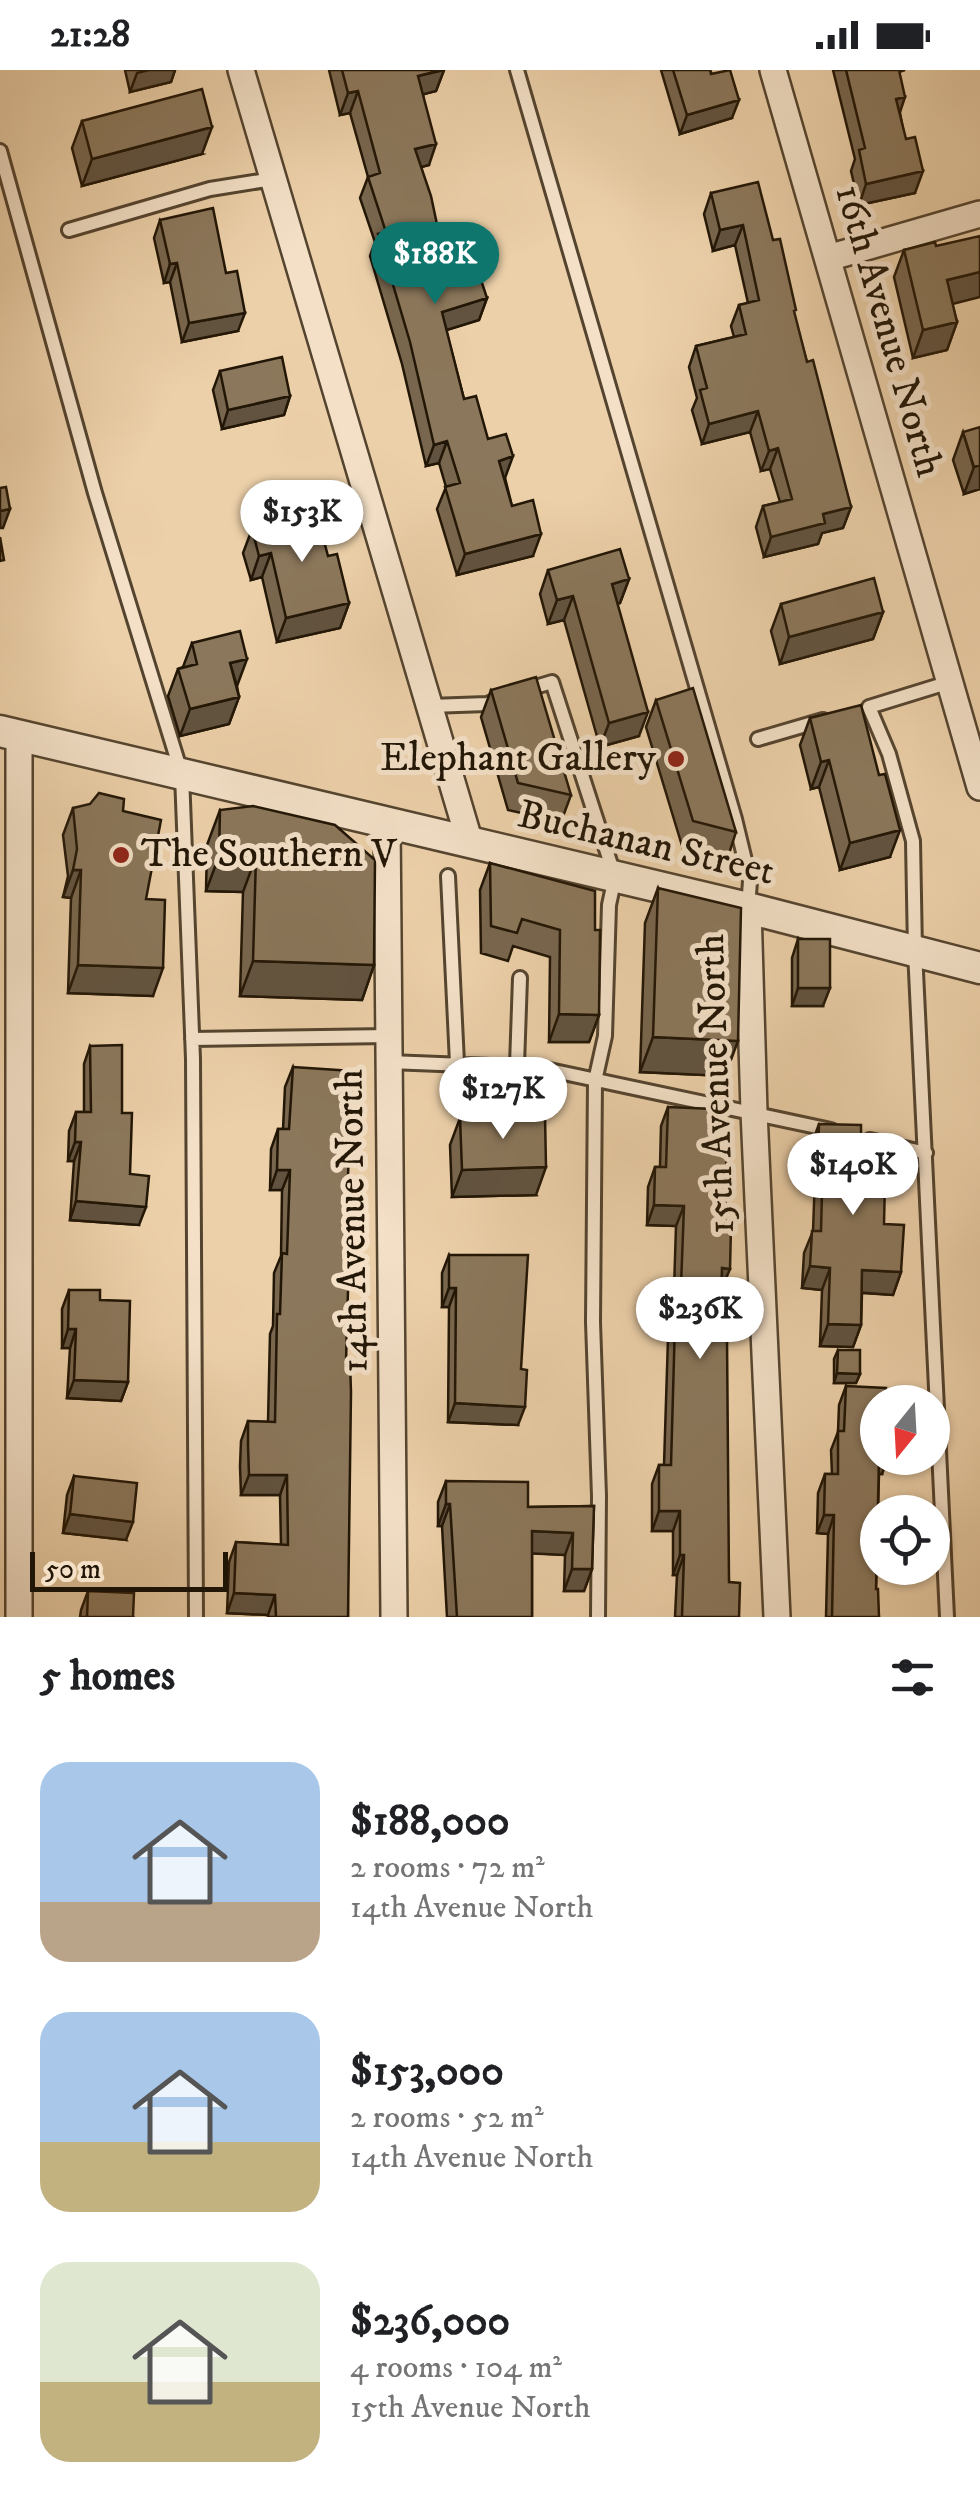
<!DOCTYPE html>
<meta charset="utf-8">
<style>
:root{--surface:#fff;--page:#f2f2f2;--text:#202124;--muted:#757577;--accent:#0f766e}
body{margin:0;font-family:"IM FELL DW Pica",serif;background:var(--page);color:var(--text);height:100vh;display:flex;flex-direction:column;font-size:38px;white-space:nowrap}
*{box-sizing:border-box;margin:0}
p{font-size:32px;color:var(--muted)}
.icon{flex:none;width:55px;height:55px;fill:none;stroke:currentColor;stroke-width:2;stroke-linecap:round;stroke-linejoin:round}
.map{position:relative;height:1547px;overflow:hidden}
.drawer{display:flex;flex-direction:column;background:var(--surface);flex:1}
.drawer>*{flex:none}
.needle{width:65px;rotate:198deg}
.fabs{position:absolute;left:860px;top:1315px;display:grid;gap:20px}
.fabs a{display:grid;place-items:center;width:90px;height:90px;border-radius:50%;background:var(--surface);box-shadow:0 2px 8px #0004;font-size:50px}
.scale{position:absolute;left:30px;bottom:25px;width:198px;box-sizing:border-box;padding-left:10px;border:5px solid #221606;border-top:0;font-size:28px;line-height:35px;white-space:nowrap;color:#221606;-webkit-text-stroke:8px #f3e0c7;paint-order:stroke}
.price{position:absolute;translate:-50% -85px;padding:0 22px;border-radius:35px;background:#fff;color:#222;font-size:32px;line-height:65px;filter:drop-shadow(0 2px 5px #0008)}
.price::after{content:'';position:absolute;left:50%;top:60px;width:30px;height:22px;margin-left:-15px;background:inherit;clip-path:polygon(0 0,100% 0,50% 100%)}
.price.selected{background:var(--accent);color:#fff}
ul{padding:0;list-style:none}
li{display:flex;align-items:center;gap:30px;height:250px;padding:0 40px}
li span{display:grid;place-items:center;flex:none;width:280px;height:200px;border-radius:30px;color:#555}
li>.icon{margin-inline-start:auto}
span .icon{width:120px;height:120px;fill:#fffc;stroke-width:1}
li b{font-size:42px}
h2{display:flex;justify-content:space-between;align-items:center;height:120px;padding:0 40px;font-size:42px}
.status{display:flex;justify-content:space-between;align-items:center;height:70px;padding:0 50px;background:var(--surface);direction:ltr}
.status svg{height:28px;fill:currentColor}
.map>svg:first-child{display:block}
</style>
<div class="status"><b>21:28</b><svg viewBox="0 0 49 12"><path d="M0 12V9h3v3zM5 12V6h3v6zM10 12V3h3v9zM15 12V0h3v12zM26 1h20v11H26zM47 4h2v5h-2z"/></svg></div>
<div class="map">
<svg width="980" height="1547" viewBox="0 0 980 1547">
<rect width="100%" height="100%" fill="#ecd0a9"/>
<filter id="stains"><feTurbulence type="fractalNoise" baseFrequency=".002" numOctaves="4"/><feColorMatrix values="0 0 0 0 .2 0 0 0 0 .09 0 0 0 0 .02 0 0 0 .5 -.17"/></filter>
<radialGradient id="worn" r=".72"><stop offset=".6" stop-color="#630" stop-opacity="0"/><stop offset="1" stop-color="#630" stop-opacity=".3"/></radialGradient>
<g fill="none" stroke-linecap="round" stroke-linejoin="round">
<g stroke="#54442f" stroke-width="18">
<path id="service" d="M517 0 735 749 750 811 748 838
M0 81 95 423 182 705 193 989 196 1547
M69 160 210 119 273 109
M522 621 552 612 615 807 609 835 605 966 595 1011 593 1252 599 1426 598 1547
M430 636 487 634 499 629
M758 669 823 650
M448 806 457 993
M192 969 389 966
M389 992 540 998 831 1060
M517 995 520 908
M870 1070 926 1083
M947 1547 915 881 913 771 889 684 869 637 950 612"/>
</g>
<g stroke="#54442f" stroke-width="30">
<path id="minor" d="M241 0 470 773
M773 0 980 717
M828 188 980 144
M19 666V1547
M387 753 394 1547
M748 838 754 1042 777 1547"/>
</g>
<g stroke="#54442f" stroke-width="35">
<path id="tertiary" d="M0 661 748 838 980 898"/>
</g>
<use href="#service" stroke="#f3e0c7" stroke-width="12"/>
<use href="#minor" stroke="#f3e0c7" stroke-width="25"/>
<use href="#tertiary" stroke="#f3e0c7" stroke-width="30"/>
</g>
<path fill="#78664e" stroke="#221606" stroke-width="2.5" d="M125 0H175L171 12 130 22Z
M329 0H444L436 21 423 24 429 95 421 97 446 197 487 228 479 250 446 260 464 329 488 369 505 408 512 436 533 486 457 505 437 439 446 417 439 393 426 396 402 294 370 186 375 172 360 128 368 107 350 43 340 45Z
M661 0H710L732 48 680 64Z
M833 0H905L899 2 900 43 915 123 859 135 851 101 855 89Z
M82 51 202 84 82 116 72 78Z
M711 123 773 170 807 292 851 437 843 458 822 463 818 474 764 487 756 457 763 436 780 432 770 399 761 401 750 362 702 374 692 340 697 328 689 297 696 276 734 267 731 256 739 235 748 233 735 175 713 181 704 144Z
M160 150 238 261 182 272 170 212 164 213 154 168Z
M936 176 957 252 947 280 913 288 894 207 904 180Z
M220 301 290 326 284 345 222 359 213 320Z
M963 362 980 419 964 424 953 390Z
M252 459 328 486 349 533 340 558 277 572 262 507 251 510 243 483Z
M548 500 629 509 620 533 617 534 639 666 600 677 564 550 548 554 540 524Z
M781 534 883 542 873 569 780 594 771 561Z
M192 573 237 616 239 627 229 654 180 666 168 626 178 599 183 597Z
M491 620 571 725 561 752 508 740 481 647Z
M656 630 736 762 727 790 683 779 646 657Z
M810 648 890 787 840 800 819 717 811 719 800 675Z
M73 738 123 741 146 829 153 926 68 923 71 828 63 827 68 806 63 765Z
M220 740 374 895 362 930 240 926 243 822 206 821 207 775Z
M490 793 595 860 599 945 589 972H549L550 887 513 876 508 891 481 883 480 820Z
M658 818 725 1006 640 1002 645 853Z
M798 869 823 936H792V888Z
M90 976 122 1043 130 1104 139 1155 70 1150 74 1091H68L69 1061 76 1042H84V994Z
M293 997 345 1186 348 1547H268V1545L227 1543 229 1492 236 1472 281 1475 280 1425H241L240 1396 241 1371 248 1351 268 1352 270 1264 273 1256 274 1203 281 1186 282 1120H270L271 1079 278 1059H283L285 1017Z
M668 1037 714 1053 722 1218H721L720 1267 729 1512 739 1547H675L677 1505H673V1461H652V1414L659 1395H664L669 1236 674 1220 676 1156 647 1155 648 1117 655 1097H660L661 1056Z
M460 1048 536 1125 452 1127 450 1075Z
M819 1054 861 1065 884 1154 901 1202 893 1225 862 1223 861 1255 853 1277 820 1276 822 1220 802 1218 804 1183 813 1161 815 1106H810L811 1076Z
M449 1185 518 1355 448 1352 449 1237H442V1203Z
M69 1220 100 1230 128 1312 121 1331 67 1328 70 1278H62V1239Z
M838 1280 860 1304 856 1313H834V1289Z
M846 1316 882 1404H879L876 1519 879 1547H826L828 1464 817 1463 818 1423 825 1404H832L831 1380 838 1362 839 1335Z
M74 1406 126 1470 63 1463 67 1425Z
M446 1411 528 1437 594 1436 592 1499 584 1521H564L565 1485 532 1483V1547H447L442 1456H438V1432Z
M88 1521 133 1547H80L81 1540Z"/>
<path fill="#615340" stroke="#221606" stroke-width="2.5" d="M149 0H175L171 12 130 22 137 3Z
M444 0 436 21 410 28 418 6Z
M358 21 350 43 340 45 348 23Z
M905 27 898 48 896 29Z
M739 30 732 48 680 64 687 45Z
M212 57 202 84 82 116 92 89Z
M436 74 429 95 407 101 415 79Z
M923 101 915 123 859 135 866 114Z
M743 155 735 175 713 181 720 160Z
M177 193 170 212 164 213 170 194Z
M980 202V227L937 238 947 210Z
M487 228 479 250 434 264 442 242Z
M245 243 238 261 182 272 189 253Z
M957 252 947 280 913 288 923 260Z
M290 326 284 345 222 359 228 340Z
M758 341 750 362 702 374 709 354Z
M447 371 439 393 426 396 434 375Z
M778 378 770 399 761 401 769 381Z
M513 386 505 408 491 412 499 391Z
M980 395V419L964 424 974 397Z
M851 437 843 458 822 463 818 474 764 487 771 467 823 444Z
M10 439 3 458H0V441Z
M541 464 533 486 457 505 465 484Z
M271 483 262 507 251 510 259 486Z
M629 509 620 533 603 538 612 514Z
M573 526 564 550 548 554 557 530Z
M349 533 340 558 277 572 286 548Z
M883 542 873 569 780 594 789 567Z
M247 589 237 616 230 593Z
M239 627 229 654 180 666 190 639Z
M648 642 639 666 600 677 609 653Z
M829 690 819 717 811 719 821 692Z
M900 760 890 787 840 800 850 773Z
M219 786 256 787 243 822 206 821Z
M73 800H81L71 828 63 827Z
M253 891 374 895 362 930 240 926Z
M78 895 163 898 153 926 68 923Z
M798 918H830L823 936H792Z
M559 944 599 945 589 972H549Z
M653 967 738 971 725 1006 640 1002Z
M75 1072H81L74 1091H68Z
M818 1084H823L815 1106H810Z
M546 1097 536 1125 452 1127 462 1100Z
M277 1100H290L282 1120H270Z
M76 1131 146 1137 139 1155 70 1150Z
M654 1135 684 1136 676 1156 647 1155Z
M810 1196 830 1198 822 1220 802 1218Z
M722 1198 730 1199 722 1218H715Z
M862 1200 901 1202 893 1225 854 1222Z
M449 1218H456L449 1237H442Z
M828 1254 861 1255 853 1277 820 1276Z
M68 1259H76L70 1278H62Z
M837 1303 860 1304 856 1313H834Z
M74 1310 128 1312 121 1331 67 1328Z
M455 1333 525 1337 518 1355 448 1352Z
M879 1388H888L882 1404H873Z
M249 1405H287L280 1425H241Z
M446 1434H450L442 1456H438Z
M659 1441H680L673 1461H652Z
M70 1444 133 1452 126 1470 63 1463Z
M824 1445H834L828 1464 817 1463Z
M532 1461 573 1463 565 1485 524 1483Z
M680 1485H684L677 1505H673Z
M572 1499H592L584 1521H564Z
M234 1523 275 1525 268 1545 227 1543Z"/>
<path fill="#8b775b" stroke="#221606" stroke-width="2.5" d="M342 0H442L418 6 436 74 415 79 431 126 446 197 474 189 487 228 442 242 464 329 476 326 488 369 506 364 513 386 499 391 512 436 533 430 541 464 465 484 445 417 460 413 447 371 434 375 410 272 378 164 386 162 368 107 380 103 358 21 348 23Z
M673 0H710L711 4 730 0 739 30 687 45Z
M846 0H899L905 27 896 29 906 69 915 67 923 101 866 114 859 80 865 78Z
M202 19 212 57 92 89 82 51Z
M758 112 773 170 780 169 796 240 794 241 807 292 813 290 851 437 823 444 825 453 771 467 763 436 792 429 778 378 769 381 758 341 709 354 700 320 707 318 696 276 746 264 739 235 759 230 743 155 720 160 711 123Z
M213 138 226 203 237 201 245 243 189 253 177 193 170 194 160 150Z
M980 166V202L947 210 957 252 923 260 904 180 935 172 936 176Z
M282 287 290 326 228 340 220 301Z
M980 357V395L974 397 963 362Z
M6 417 10 439 0 441V418Z
M316 441 328 486 337 484 349 533 286 548 271 483 259 486 252 459Z
M0 467 4 490 0 491Z
M620 479 629 509 612 514 648 642 609 653 573 526 557 530 548 500Z
M874 508 883 542 789 567 781 534Z
M240 561 247 589 230 593 239 627 190 639 178 599 197 594 192 573Z
M536 607 571 725 518 713 491 620Z
M693 618 736 762 693 751 656 630Z
M861 635 879 705 885 704 900 760 850 773 829 690 821 692 810 648Z
M99 723 124 729 123 741 161 750 146 829 165 830 163 898 78 895 81 800H73L77 779 73 738 90 734Z
M253 736 335 755 375 790 374 895 253 891 256 787 219 786 220 740Z
M490 793 595 821V860H600L599 945 559 944 560 860 522 849 517 863 491 856Z
M658 818 741 838 738 971 653 967Z
M798 869H830V918H798Z
M122 975V1043H132L130 1104 149 1106 146 1137 76 1131 81 1072H75L76 1042H91L90 976Z
M293 997 352 1001 345 1186H349L346 1291H350L351 1322 348 1547H276L275 1525 234 1523 236 1472 288 1475 287 1405H249L248 1376V1351L275 1352 277 1244H280L282 1183 287 1184 290 1100H277L278 1059H289Z
M668 1037 714 1039V1053H727L725 1156H731L730 1199 722 1198 720 1267H727L729 1512 740 1513 739 1547H682L684 1485H680V1441H659V1395H671L676 1216H681L684 1136 654 1135 655 1097H666Z
M545 1045 546 1097 462 1100 460 1048Z
M819 1054 861 1055V1065L886 1066 884 1154 904 1155 901 1202 862 1200 861 1255 828 1254 830 1198 810 1196 812 1161H821L823 1084H818Z
M449 1185H528L521 1299 527 1300 525 1337 455 1333 456 1218H449Z
M69 1220H100V1230L130 1231 128 1312 74 1310 76 1259H68Z
M838 1280H860V1304L837 1303Z
M846 1316 886 1318 885 1332H878V1388H879L876 1519H878L879 1547H832L834 1445H824L825 1404H838V1361H844Z
M74 1406 137 1413 133 1452 70 1444Z
M446 1411 528 1412V1437L594 1436 592 1499H572L573 1463 532 1461V1547H457L450 1434H446Z
M88 1521 134 1523 133 1547H87Z"/>
<g fill="#8f2418" stroke="#f3e0c7" stroke-width="4">
<circle cx="676" cy="689" r="10"/>
<circle cx="121" cy="785" r="10"/>
</g>
<g text-anchor="middle" dominant-baseline="central" stroke-width="10" stroke-linejoin="round" paint-order="stroke">
<g font-size="40" fill="#221606" stroke="#f3e0c7">
<text transform="translate(888 261) rotate(74)">16th Avenue North</text>
<text transform="translate(646 774) rotate(13)">Buchanan Street</text>
<text transform="translate(717 1014) rotate(-92)">15th Avenue North</text>
<text transform="translate(353 1151) rotate(-91)">14th Avenue North</text>
</g>
<g font-size="40" fill="#221606" stroke="#f3e0c7" text-anchor="end">
<text x="656" y="689">Elephant Gallery</text>
<text x="141" y="785" text-anchor="start">The Southern V</text>
</g>
</g>
<rect width="100%" height="100%" filter="url(#stains)"/>
<rect width="100%" height="100%" fill="url(#worn)"/>
</svg>
<div class="fabs">
<a><svg class="needle" viewBox="-14 -14 28 28"><path d="M0-13l5 13h-10z" fill="#e53935"/><path d="M0 13l5-13h-10z" fill="#757577"/></svg></a>
<a><svg class="icon" aria-label="locate" viewBox="0 0 24 24"><circle cx="12" cy="12" r="6"/><path d="M12 2v4M12 18v4M2 12h4M18 12h4"/></svg></a>
</div>
<div class="scale">50 m</div>
<b class="price selected" style="left:435px;top:237px">$188K</b>
<b class="price" style="left:302px;top:495px">$153K</b>
<b class="price" style="left:503px;top:1072px">$127K</b>
<b class="price" style="left:853px;top:1148px">$140K</b>
<b class="price" style="left:700px;top:1292px">$236K</b>
</div>
<section class="drawer">
<h2>5 homes<svg class="icon" aria-label="filters" viewBox="0 0 24 24"><path d="M4 7h16M4 17h16"/><circle cx="9" cy="7" r="2"/><circle cx="15" cy="17" r="2"/></svg></h2>
<ul>
<li><span style="background:linear-gradient(#a9c7e8 70%,#b9a48a 0)"><svg class="icon" aria-label="home" viewBox="0 0 24 24"><path d="M3 11l9-7 9 7M6 9v11h12V9"/></svg></span><div><b>$188,000</b><p>2 rooms · 72 m²</p><p>14th Avenue North</p></div></li>
<li><span style="background:linear-gradient(#a9c7e8 65%,#c2b280 0)"><svg class="icon" aria-label="home" viewBox="0 0 24 24"><path d="M3 11l9-7 9 7M6 9v11h12V9"/></svg></span><div><b>$153,000</b><p>2 rooms · 52 m²</p><p>14th Avenue North</p></div></li>
<li><span style="background:linear-gradient(#dfe7d0 60%,#c2b280 0)"><svg class="icon" aria-label="home" viewBox="0 0 24 24"><path d="M3 11l9-7 9 7M6 9v11h12V9"/></svg></span><div><b>$236,000</b><p>4 rooms · 104 m²</p><p>15th Avenue North</p></div></li>
</ul>
</section>
